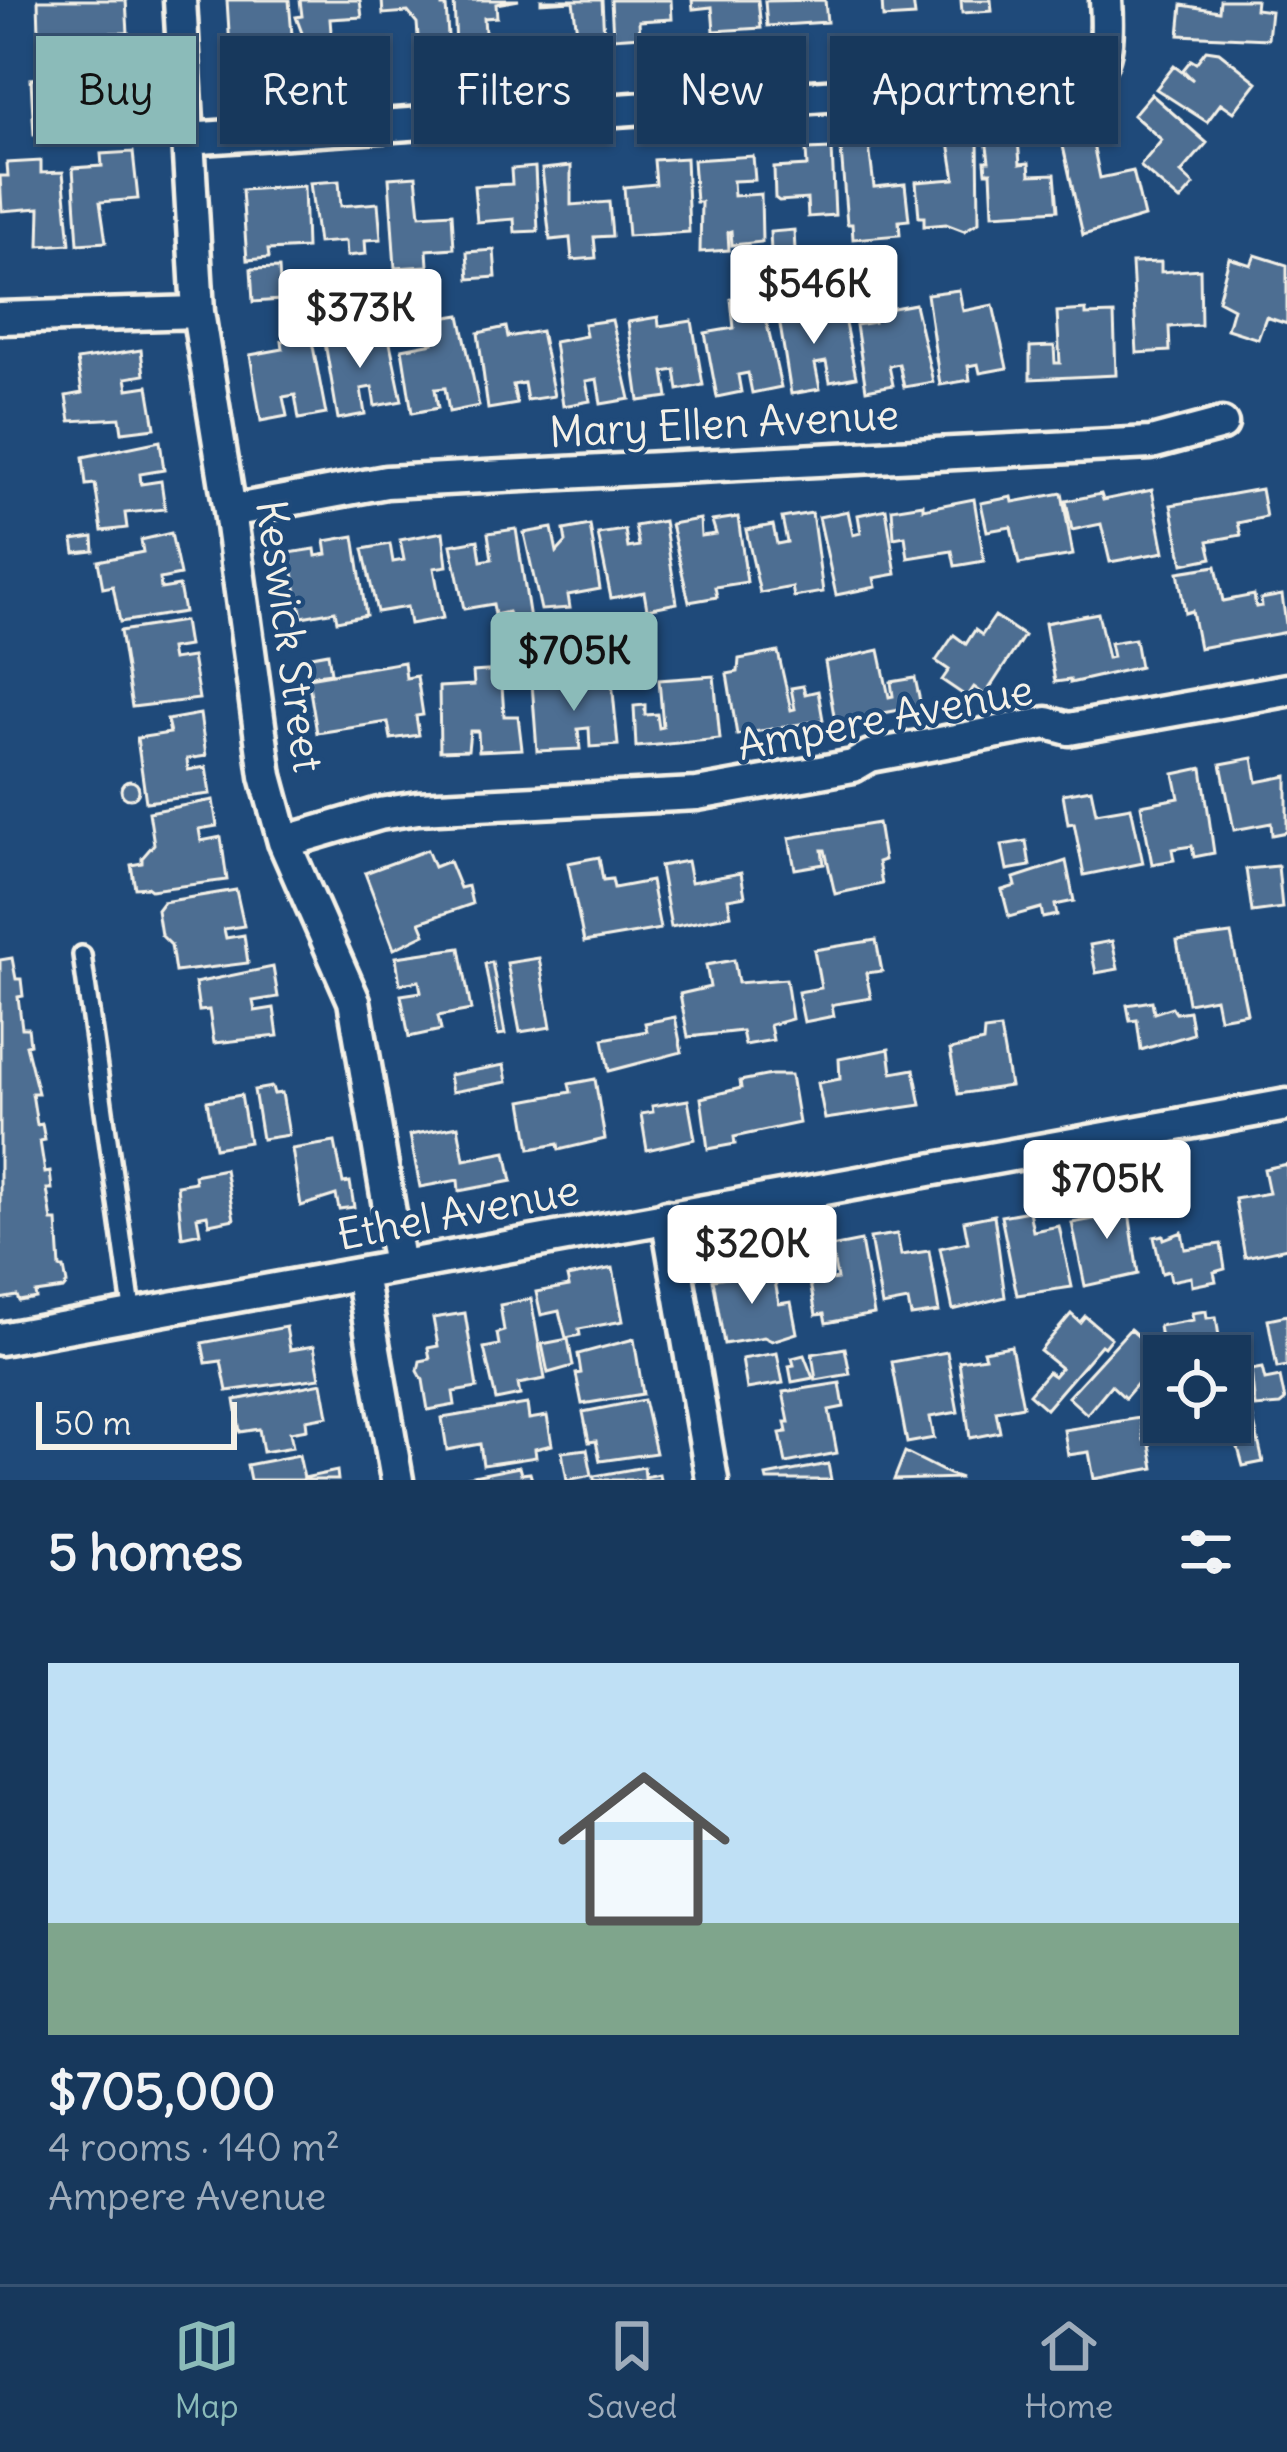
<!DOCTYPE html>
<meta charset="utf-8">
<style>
:root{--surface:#17385c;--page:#244365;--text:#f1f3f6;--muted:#9eacbb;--line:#365272;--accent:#8bbbb9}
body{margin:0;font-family:Delius,sans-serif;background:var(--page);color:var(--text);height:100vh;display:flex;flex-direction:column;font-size:45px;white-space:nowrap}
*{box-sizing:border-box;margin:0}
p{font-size:39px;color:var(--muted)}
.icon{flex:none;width:66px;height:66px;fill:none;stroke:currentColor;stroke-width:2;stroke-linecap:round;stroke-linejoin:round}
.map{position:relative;height:1480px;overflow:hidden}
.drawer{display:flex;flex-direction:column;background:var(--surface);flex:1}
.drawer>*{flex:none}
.guide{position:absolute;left:36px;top:36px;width:1215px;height:108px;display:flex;gap:24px}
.tools{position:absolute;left:1143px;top:1335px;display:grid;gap:24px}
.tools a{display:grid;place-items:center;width:108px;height:108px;border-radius:0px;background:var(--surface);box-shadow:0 3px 9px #0004,0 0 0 3px var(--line);font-size:60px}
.scale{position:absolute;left:36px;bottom:30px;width:201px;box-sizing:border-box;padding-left:12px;border:6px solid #f4f1e8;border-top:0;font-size:33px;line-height:42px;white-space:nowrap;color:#f4f1e8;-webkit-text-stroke:9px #1f4a7a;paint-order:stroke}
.price{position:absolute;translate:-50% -102px;padding:0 27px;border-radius:12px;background:#fff;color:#222;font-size:39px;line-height:78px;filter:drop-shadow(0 3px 6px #0008)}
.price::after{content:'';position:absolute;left:50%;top:72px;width:36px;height:27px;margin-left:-18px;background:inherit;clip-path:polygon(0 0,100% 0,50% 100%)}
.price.current{background:var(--accent);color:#111}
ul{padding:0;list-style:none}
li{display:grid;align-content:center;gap:24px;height:636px;padding:0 48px}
li span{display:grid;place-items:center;height:372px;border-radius:0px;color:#555}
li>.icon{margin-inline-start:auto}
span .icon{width:216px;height:216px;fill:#fffc;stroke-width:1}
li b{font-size:51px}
h2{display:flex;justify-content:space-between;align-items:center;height:144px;padding:0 48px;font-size:51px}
.tag{padding:0 42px;border-radius:0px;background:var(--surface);box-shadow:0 3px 9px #0004,0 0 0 3px var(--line);font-size:42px;line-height:108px}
.tag.current{background:var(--accent);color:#111}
.tab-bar{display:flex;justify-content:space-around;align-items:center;height:168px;border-top:3px solid var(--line);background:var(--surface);font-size:33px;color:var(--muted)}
.tab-bar a{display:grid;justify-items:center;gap:6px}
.tab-bar .current{color:var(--accent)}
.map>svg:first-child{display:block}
</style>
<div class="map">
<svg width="1287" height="1480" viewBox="0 0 1287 1480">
<rect width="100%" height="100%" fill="#1f4a7a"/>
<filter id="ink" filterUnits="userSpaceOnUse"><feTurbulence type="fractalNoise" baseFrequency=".00833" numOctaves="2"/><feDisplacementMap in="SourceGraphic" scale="24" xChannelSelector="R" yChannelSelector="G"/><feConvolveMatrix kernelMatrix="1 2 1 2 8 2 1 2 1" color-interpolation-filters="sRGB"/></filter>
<g filter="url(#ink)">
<path fill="#4d6e92" stroke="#f4f1e8" stroke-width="3" d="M38 0H126L128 33H39Z
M227 0H289L294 58 231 63Z
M300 0H360L362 17 330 19 333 57 300 60 302 33 296 17 302 16Z
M382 0H442V6H446L449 51 419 49 417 23 408 12 383 14Z
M454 0H519L496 4 497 17 484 18 486 46 456 48Z
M541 0H602L604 38 578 40 573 1 541 3Z
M611 0H671L672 19 639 21 640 36 613 38Z
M692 0H758L761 28 714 31 712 7 693 9Z
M825 0 827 22 767 26 765 1Z
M882 0H913L915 16 883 18Z
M961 0H991L992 11 962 13Z
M1220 0H1256L1255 9 1271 11 1268 39 1179 35 1182 5 1219 11Z
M1206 50 1219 52 1257 82 1234 112 1221 103 1207 122 1156 89 1174 66 1193 80 1183 70 1191 60 1196 63Z
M79 71 81 109 134 102 133 137 95 135V132L34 135 31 79 44 78V73Z
M1151 94 1207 143 1181 173 1194 185 1180 201 1140 166 1162 140 1133 115Z
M978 136 979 222 964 231 946 224 924 226V217H919L916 182 955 179 949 142Z
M986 139H1018L1020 164 1029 163 1030 175 1055 174 1058 210 993 214 991 172H986L985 161H989Z
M1092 139 1100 178 1133 171 1144 217 1083 235 1063 146Z
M869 146 874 187 905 184 909 220 899 221 900 235 853 239 852 224H847L841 149Z
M832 149 835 215 808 217 807 199 779 201 775 198 774 168 807 166 806 150Z
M133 152 138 199 100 202 106 242 78 244 73 168 102 166 101 154Z
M753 156 755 180 733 181 734 196 761 194 762 242 732 245 731 231 728 232 729 250 700 252 701 202H696L693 160Z
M686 158 689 232 628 236 624 187 656 184 654 160Z
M41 161V173L63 172 70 244 39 246 40 208 2 211 0 176H8L7 163Z
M571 166V205L609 202 612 236 594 237 596 258 572 260 570 238 550 240 542 169Z
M535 167 538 231 515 232 514 219 477 222 474 186 512 184 511 169Z
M416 176 420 215 452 213 454 248 427 250 428 266 395 268 389 178Z
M339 181 341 206 378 203 381 239 365 240 366 254 347 256 346 241 318 243 310 183Z
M304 186 306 248 268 250 269 258 247 260 242 190Z
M794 230 796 271 772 272 770 232Z
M494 250 496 277 469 279 467 252Z
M1255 255 1287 265V324L1266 317 1258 339 1227 329 1233 308 1218 300 1229 258 1251 265Z
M1161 262V272L1200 269 1201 325 1169 327 1170 351 1137 353 1132 263Z
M279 268 281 300 253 302 251 269Z
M959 290 963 311 993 305 1007 368 980 373 978 364 968 366 970 380 940 385 927 294Z
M760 293 781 387 752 393 748 373 738 375 741 392 717 397 705 333 734 328 731 299Z
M837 297 841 314 813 319 810 302Z
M808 301 811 320 843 314 856 377 830 382 826 362 815 364 820 389 791 394 777 306Z
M915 304 933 382 904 387 899 364 889 366 893 385 866 390 856 325 874 322 872 312Z
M1086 310V315L1114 314 1116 375 1030 379V347L1054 346 1055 363H1060L1057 312Z
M460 315 479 406 449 412 445 388 435 389 438 408 412 413 402 349 433 343 429 320Z
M658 317 659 326 692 321 703 385 678 390 675 370 664 372 668 397 639 401 628 322Z
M612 320 630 399 601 404 597 379 586 381 590 401 563 406 554 342 586 336 584 324Z
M354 325 357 344 389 338 402 401 375 406 372 387 361 389 365 414 338 419 323 331Z
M506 327 508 337 541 331 554 396 527 400 524 383 513 385 517 404 488 409 478 333Z
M311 336 326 414 299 419 295 395 283 397 287 416 261 421 250 355 283 349 282 341Z
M141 350 144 375 126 378 128 389 148 386 155 428 122 432 120 418 70 421 66 396 82 393 77 360Z
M160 441 164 470 140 474 141 484 161 481 165 509 125 513 127 528 102 531 95 484 86 485 83 457Z
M1261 489 1266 517 1238 523 1241 535 1208 541 1212 558 1183 564 1171 505Z
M1152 490 1164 552 1110 562 1101 524 1072 530 1066 501 1101 494 1103 500Z
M1062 493 1073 555 1019 564 1011 527 987 531 981 503 1012 497 1013 502Z
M974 499 984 561 955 566 952 551 908 558 905 536 894 538 892 509 923 504V509Z
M886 509 896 574 874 578 876 587 836 595 819 517 848 511 853 535 861 533 858 515Z
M812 513 823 592 794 597 792 587 760 593 746 530 773 525 777 544 787 542 782 518Z
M738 517 747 582 715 587 717 597 689 602 671 524 700 519 701 536 716 534 712 521Z
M664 521 677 603 647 609 644 592 611 598 598 534 625 530 628 548 639 546 635 526Z
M590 525 600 589 568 595 570 608 541 610 524 533 552 528 557 552 566 542 564 530Z
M516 529 532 632 517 635 508 612 495 615 493 604 464 609 451 545 478 540 481 561 492 559 488 533Z
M443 532 447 566 434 568 443 618 410 624 407 607 377 612 363 549 390 544 393 562 404 560 400 540Z
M171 533 180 575 160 579 161 589 179 586 184 612 120 622 113 586 103 588 98 561 143 552 141 540Z
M354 536 366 615 337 621 335 611 302 617 289 553 315 549 316 556 327 554 325 541Z
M93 537 94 551 75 553 73 540Z
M1216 566 1223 601 1254 595 1256 607 1262 606 1261 599 1282 595 1287 632 1199 648 1192 611 1185 613 1178 572Z
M1098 613 1108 658 1113 657 1110 643 1135 639 1140 667 1070 683V680L1055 682 1045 623Z
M995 616 1024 636 985 695 974 687 967 697 942 680 949 670 936 661 954 635 966 644 975 630 982 635Z
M184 621 188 646 170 649 172 660 192 657 199 699 132 707 120 631Z
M879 650 889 697 893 696 891 682 915 678 921 706 835 722 825 662Z
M778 652 791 710 795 709 791 688 803 686 805 694 818 691 823 720 737 735 727 674 738 672 739 659Z
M328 653 331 673 309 676 306 657Z
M404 662 406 678 417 676 423 715 416 716 419 735 391 739 388 722 317 733 308 678Z
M501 670 504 716H518L522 749 479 751 478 731H470L468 750 440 751 439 687 474 685 473 672Z
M714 676 720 739 636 747 634 706 645 705V715L657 714 659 728 663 727 659 680Z
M612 681 618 745 590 747 589 728 578 729 580 749 537 751 532 683Z
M200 714 206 756 187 759 188 770 206 767 210 794 146 802 137 738 170 733 167 720Z
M1253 758 1257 782 1287 776V832L1272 835 1271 823 1234 830 1221 764Z
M1202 768 1214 853 1194 857 1192 846 1172 849 1174 860 1152 864 1141 805 1179 798 1174 774Z
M121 790a9 9 0 1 1 18 0a9 9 0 1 1-18 0Z
M1091 789 1096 813 1131 807 1143 863 1084 875 1074 823 1068 824 1063 794Z
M213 800 217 826 199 829 201 841 221 837 227 880 151 890 147 887 135 888 131 865 142 863V858L154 844 149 812Z
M878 823 884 860 878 862 882 884 835 894 825 850H822L824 864 795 869 789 838Z
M1026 841 1030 866 1007 870 1002 845Z
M427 850 434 867 449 861 460 888 468 886 472 904 420 922 425 934 394 949 365 873Z
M599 857 603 880 612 879 614 888 651 881 660 929 584 942 568 863Z
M687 861 691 882 741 873 745 896 728 899 731 915 671 927 660 866Z
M1066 861 1074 901 1055 905 1057 915 1043 918 1041 908 1009 917 1002 890 1016 886 1014 878Z
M1278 866 1282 908 1252 912 1246 869Z
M236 890 244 926 224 929 226 938 244 935 248 963 175 972 171 945 161 935 157 910 163 902Z
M1231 934 1247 1013 1219 1018 1215 998 1188 1003 1177 941Z
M876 940 882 971 866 973 871 998 835 1004 832 1005 834 1016 804 1022 798 992 821 988 814 950Z
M1112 941 1118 969 1096 973 1090 945Z
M460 948 471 1010 438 1016 441 1030 409 1037 401 995 421 992 419 981 400 984 396 957Z
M12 958 16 979H21L23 996 18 997 22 1028H28L30 1044 26 1045 38 1093H32L37 1125 42 1124 45 1140 40 1141 45 1173 50 1172 52 1189H47L52 1221H57L60 1268H64L67 1284 63 1289 35 1293 36 1298 19 1301 17 1296 0 1299V960Z
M539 958 551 1027 520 1032 507 963Z
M734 960 738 983 786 979 792 1019 770 1025 773 1040 745 1045 742 1031 688 1037 680 994 710 987 706 965Z
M492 962 505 1034 498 1035 485 964Z
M273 967 278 997 253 1001 255 1011 274 1008 278 1036 214 1043 209 1010 199 1011 195 983Z
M1152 1001 1154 1013 1172 1007 1176 1013 1189 1011 1193 1034 1141 1050 1137 1020 1130 1021 1127 1005Z
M675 1017 682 1052 609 1071 603 1039 647 1031 645 1023Z
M1000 1029 1010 1086 958 1094 950 1050 983 1042 984 1031Z
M889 1049 892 1073 914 1069 921 1105 825 1119 818 1083 840 1079 839 1059Z
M504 1065 507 1082 452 1092 449 1075Z
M771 1075H791L799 1123 734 1137 735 1144 708 1149 701 1098 741 1088 740 1081Z
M595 1079 605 1139 559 1150 558 1144 530 1149 522 1101 571 1092 569 1084Z
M272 1087 274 1094 282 1093 289 1135 262 1139 254 1090Z
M241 1095 249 1142 215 1148 207 1101Z
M688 1100 695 1139 647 1150 641 1114 653 1112 652 1106Z
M458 1126 464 1160 506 1152 512 1181 459 1191 458 1180 420 1187 410 1135Z
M335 1142 343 1183 350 1182 354 1207 339 1209 336 1195 301 1206 292 1149Z
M1287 1164V1248L1245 1257 1235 1199 1269 1193 1264 1169Z
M225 1169 234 1219 209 1224 207 1215 197 1217 200 1233 182 1237 177 1185 195 1182 194 1175Z
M1126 1191 1138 1274 1085 1286 1072 1223 1099 1218 1095 1197Z
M1029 1211 1033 1231 1059 1226 1072 1287 1017 1295 1001 1216Z
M994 1215 1005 1297 953 1310 940 1248 968 1242 964 1221Z
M1182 1232 1185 1249 1221 1244 1225 1269 1214 1272 1216 1281 1192 1286 1191 1277 1171 1281 1169 1271 1162 1273 1154 1237 1163 1235 1164 1239Z
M897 1234 901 1255 929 1251 939 1312 911 1316 908 1301 882 1306 870 1238Z
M861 1241 874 1314 826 1323 824 1314 816 1315 810 1283 837 1279 831 1247Z
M755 1263 757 1274 768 1272 775 1281 779 1304 791 1302 797 1333 772 1341 764 1337 724 1344 713 1279 728 1277 727 1272Z
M613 1268 623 1321 579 1329 580 1335 566 1338 559 1311 541 1315 536 1292 569 1286 567 1277Z
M531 1299 545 1379 518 1384 520 1395 496 1400 484 1348 499 1345 497 1333 504 1331 500 1305Z
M1206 1311 1207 1318 1216 1317 1222 1356 1164 1357 1159 1326 1193 1320 1192 1313Z
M465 1313 477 1388 453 1392 455 1405 428 1410 423 1380 418 1371 420 1361 430 1359 428 1348 438 1346 433 1318Z
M1071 1314 1080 1322 1085 1316 1111 1338 1104 1347 1101 1345 1046 1409 1029 1394 1048 1372 1054 1376 1061 1368 1040 1351Z
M1287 1315V1366L1277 1368 1268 1319Z
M286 1327 290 1350 314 1346 320 1378 227 1391 221 1361 206 1363 202 1343Z
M1130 1329 1152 1348 1147 1353 1157 1361 1125 1398 1111 1385 1087 1414 1068 1397Z
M568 1339 573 1366 548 1373 542 1344Z
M634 1339 643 1394 582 1404 576 1374 581 1373 578 1354Z
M1011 1346 1023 1406 996 1411 1000 1432 970 1438 959 1361 985 1357 983 1351Z
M845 1348 850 1374 816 1380 812 1354Z
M947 1352 958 1412 930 1417 934 1438 907 1443 892 1362Z
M777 1353 783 1383 747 1389 742 1359Z
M804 1355 813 1378 792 1382 789 1366 794 1365 792 1358Z
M1245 1364 1252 1399 1242 1400 1235 1365Z
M1262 1368 1265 1380 1280 1377 1285 1401 1280 1405 1255 1407 1251 1370Z
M322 1383 328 1416 306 1420 307 1429 290 1432 293 1447 263 1452 259 1429 240 1432 235 1400Z
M840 1383 844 1407 829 1410 837 1453 786 1463 780 1433 787 1432 785 1422H789L783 1392Z
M644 1400 656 1453 600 1461 596 1441 589 1442 583 1412Z
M1249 1400 1263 1462 1243 1466 1232 1426 1243 1424 1239 1402Z
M527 1404 529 1419 547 1416 552 1445 535 1449 536 1457 483 1465 480 1444 447 1450 442 1418Z
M1140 1418 1144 1440 1149 1439 1154 1468 1094 1479 1089 1452 1068 1455 1064 1430Z
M587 1449 592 1475 567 1480 562 1452Z
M905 1452 949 1474 961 1478 894 1480Z
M299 1455 304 1478 337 1471 338 1480H250L247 1465Z
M828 1464 831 1480H767L766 1476Z
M519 1467 521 1474 530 1473 532 1480H453Z
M644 1467 645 1477 659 1474 660 1480H594V1476Z"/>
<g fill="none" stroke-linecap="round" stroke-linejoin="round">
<g stroke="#f4f1e8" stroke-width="24">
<path id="lane" d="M82 955 133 1316"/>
</g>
<g stroke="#f4f1e8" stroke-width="39">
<path id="street" d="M180 0 198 312 230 511 266 776 284 842 354 1001 399 1266
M186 139 1019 83C1097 92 1111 76 1106 0
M0 318 198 312
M230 511 386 482 1151 443 1222 424
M284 842 379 814 418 808 697 794 853 766 870 756 1047 723 1069 729 1287 690
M667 1216 712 1480
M361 1274 397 1480
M0 1339 1287 1105"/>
</g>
<use href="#lane" stroke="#1f4a7a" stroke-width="15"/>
<use href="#street" stroke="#1f4a7a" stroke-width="30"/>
</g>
</g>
<g text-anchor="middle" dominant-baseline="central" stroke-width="9" stroke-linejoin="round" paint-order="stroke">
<g font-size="42" fill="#f4f1e8" stroke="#1f4a7a">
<text transform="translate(724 423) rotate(-3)">Mary Ellen Avenue</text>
<text transform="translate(290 636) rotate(82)">Keswick Street</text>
<text transform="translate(885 717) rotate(-11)">Ampere Avenue</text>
<text transform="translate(458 1212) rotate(-11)">Ethel Avenue</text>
</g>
</g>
</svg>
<div class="tools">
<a><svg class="icon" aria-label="locate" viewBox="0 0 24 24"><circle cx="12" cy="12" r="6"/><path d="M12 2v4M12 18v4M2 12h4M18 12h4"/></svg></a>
</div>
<div class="scale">50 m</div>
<b class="price" style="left:814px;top:347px">$546K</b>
<b class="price" style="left:360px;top:371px">$373K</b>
<b class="price current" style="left:574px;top:714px">$705K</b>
<b class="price" style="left:1107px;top:1242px">$705K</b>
<b class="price" style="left:752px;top:1307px">$320K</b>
<div class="guide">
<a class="tag current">Buy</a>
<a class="tag">Rent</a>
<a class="tag">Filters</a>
<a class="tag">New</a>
<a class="tag">Apartment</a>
</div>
</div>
<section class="drawer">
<h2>5 homes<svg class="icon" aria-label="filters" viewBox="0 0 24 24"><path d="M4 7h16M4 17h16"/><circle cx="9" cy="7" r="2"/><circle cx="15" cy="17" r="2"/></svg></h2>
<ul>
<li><span style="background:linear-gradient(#bfe0f5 70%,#7fa58c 0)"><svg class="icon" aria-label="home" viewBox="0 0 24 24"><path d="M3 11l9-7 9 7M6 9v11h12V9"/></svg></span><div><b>$705,000</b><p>4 rooms · 140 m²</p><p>Ampere Avenue</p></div></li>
</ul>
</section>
<nav class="tab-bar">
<a class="current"><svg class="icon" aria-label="map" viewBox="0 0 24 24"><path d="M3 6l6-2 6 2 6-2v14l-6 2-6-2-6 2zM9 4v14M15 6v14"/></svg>Map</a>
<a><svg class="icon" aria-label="saved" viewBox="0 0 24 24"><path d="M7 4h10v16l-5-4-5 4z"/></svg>Saved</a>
<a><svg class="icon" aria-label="home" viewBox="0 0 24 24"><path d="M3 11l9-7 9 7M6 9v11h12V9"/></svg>Home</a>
</nav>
